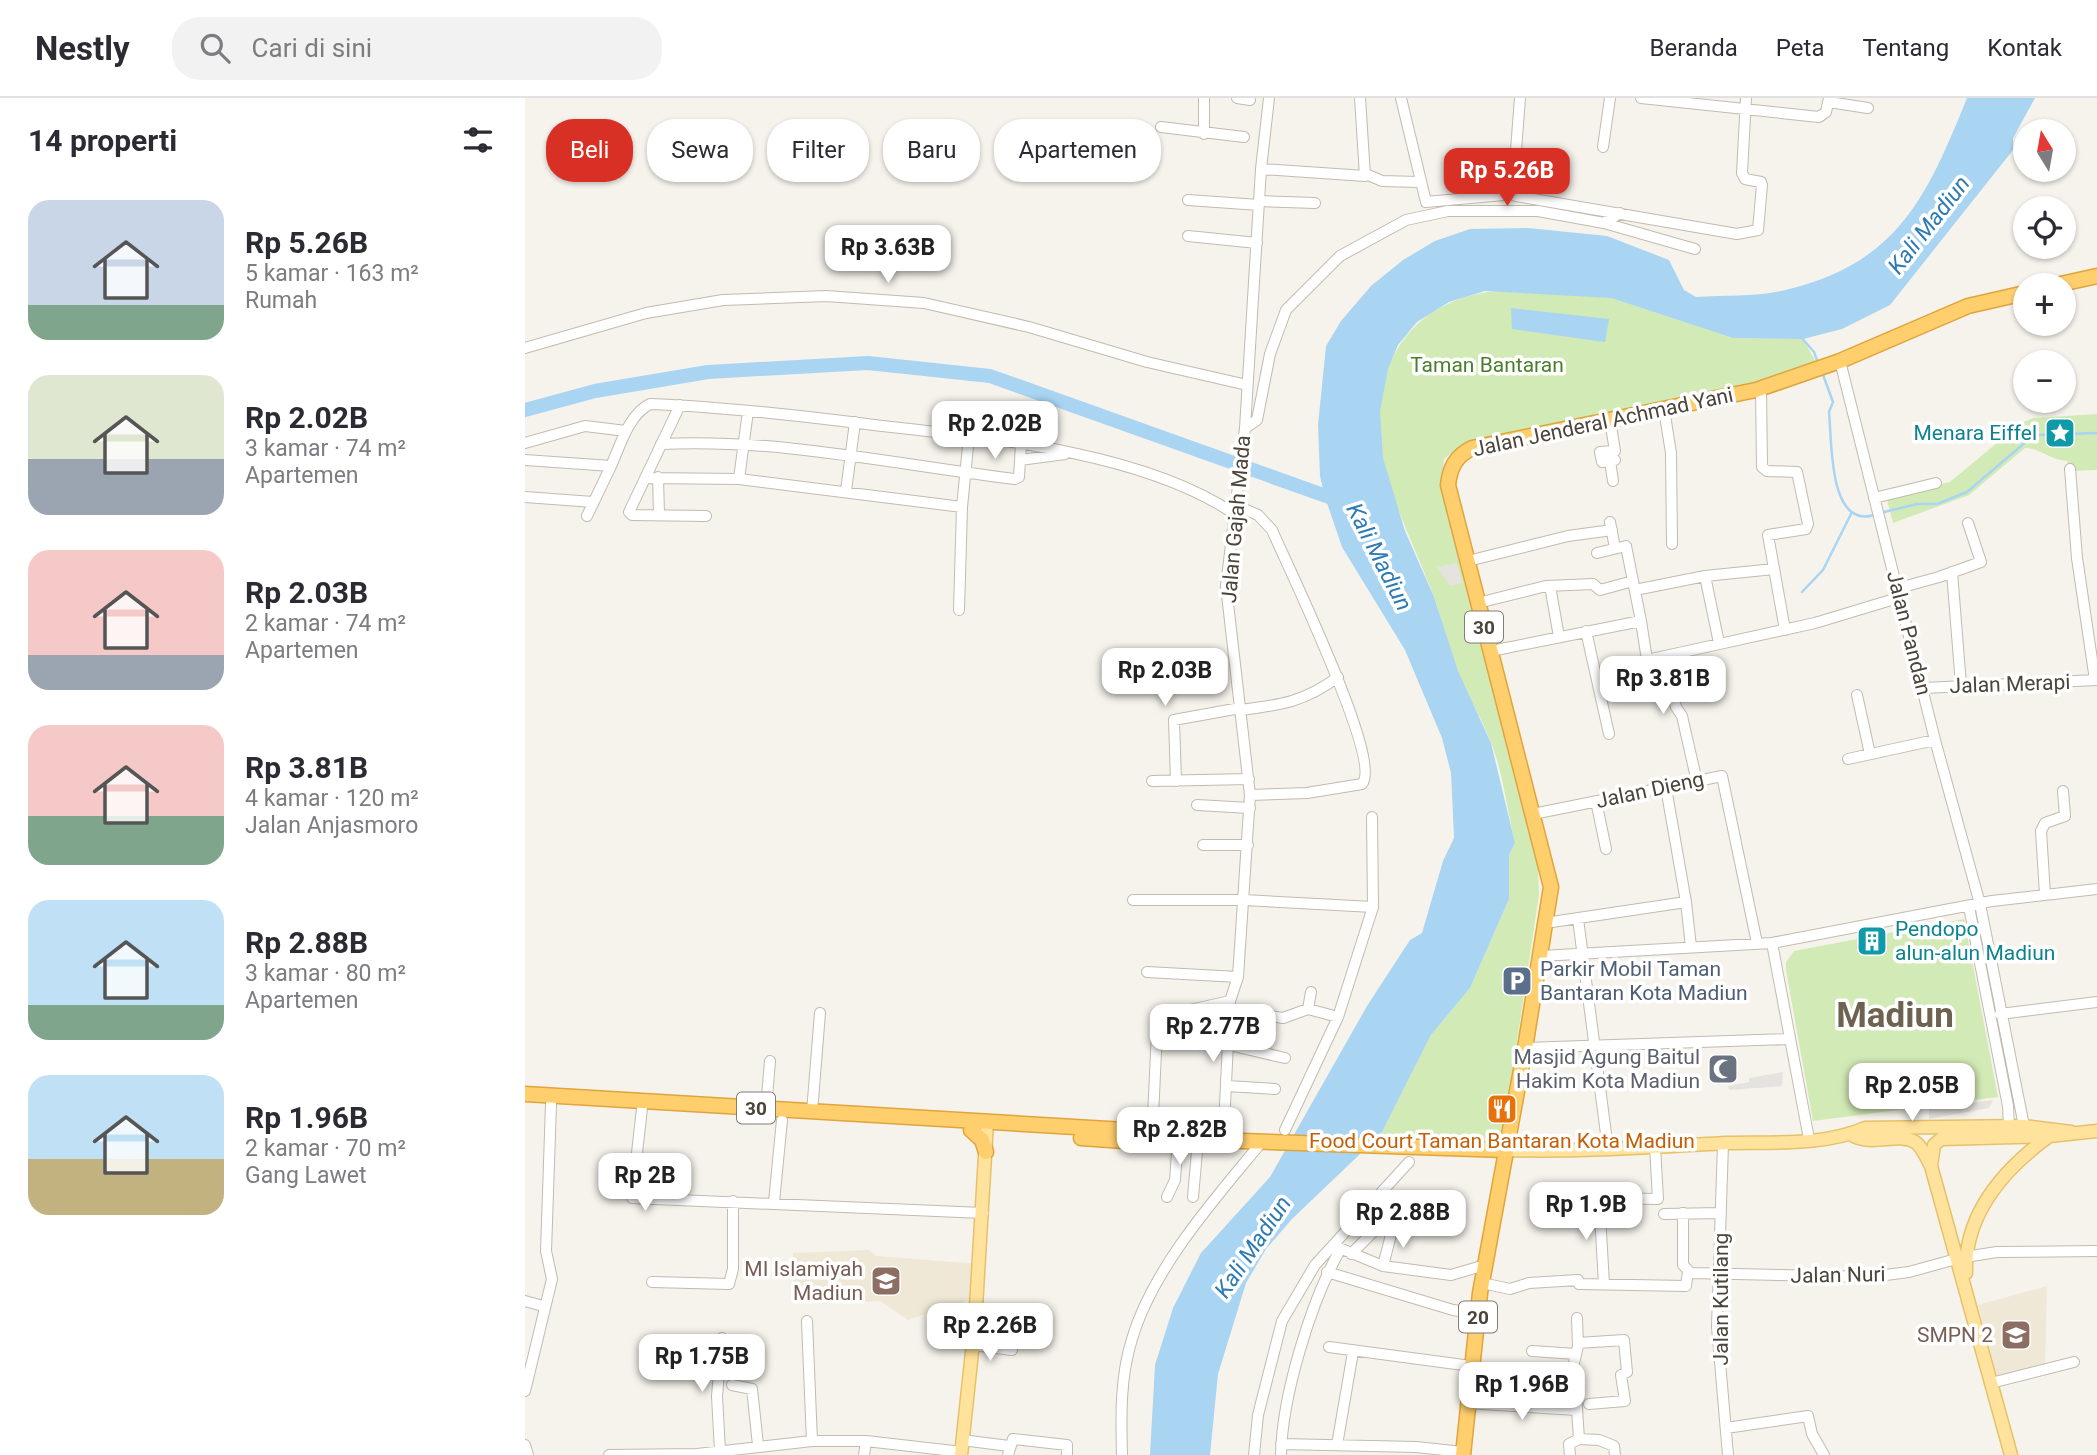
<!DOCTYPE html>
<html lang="id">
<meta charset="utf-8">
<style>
:root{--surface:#fff;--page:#f2f2f3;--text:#2b2b33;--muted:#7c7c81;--line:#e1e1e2;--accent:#d93025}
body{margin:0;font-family:Roboto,sans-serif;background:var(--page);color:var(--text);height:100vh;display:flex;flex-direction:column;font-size:26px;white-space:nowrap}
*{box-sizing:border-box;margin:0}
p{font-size:23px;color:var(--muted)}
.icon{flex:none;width:38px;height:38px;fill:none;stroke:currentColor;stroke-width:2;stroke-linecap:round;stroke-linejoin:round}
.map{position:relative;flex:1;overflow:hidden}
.panel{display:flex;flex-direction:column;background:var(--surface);width:525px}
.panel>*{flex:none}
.banner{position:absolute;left:21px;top:21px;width:665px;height:63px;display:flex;gap:14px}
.needle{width:46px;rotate:349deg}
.fabs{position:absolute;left:1488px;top:21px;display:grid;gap:14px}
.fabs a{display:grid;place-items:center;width:63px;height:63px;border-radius:50%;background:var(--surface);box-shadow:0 2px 5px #0004;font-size:35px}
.price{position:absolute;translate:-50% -60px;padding:0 16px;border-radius:14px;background:#fff;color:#222;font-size:23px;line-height:46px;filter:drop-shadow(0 2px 4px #0008)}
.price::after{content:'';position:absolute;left:50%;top:42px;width:21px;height:16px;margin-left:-10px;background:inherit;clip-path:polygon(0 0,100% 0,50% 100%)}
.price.current{background:var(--accent);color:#fff}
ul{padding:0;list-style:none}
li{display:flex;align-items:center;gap:21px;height:175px;padding:0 28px}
li span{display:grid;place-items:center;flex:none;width:196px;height:140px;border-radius:21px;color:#555}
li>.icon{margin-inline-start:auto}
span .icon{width:84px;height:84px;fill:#fffc;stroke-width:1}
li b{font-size:30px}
h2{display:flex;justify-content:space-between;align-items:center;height:84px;padding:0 28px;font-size:30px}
.chip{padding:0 24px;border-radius:28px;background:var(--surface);box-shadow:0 2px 5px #0004;font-size:24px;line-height:63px}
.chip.current{background:var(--accent);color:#fff}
header{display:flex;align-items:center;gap:42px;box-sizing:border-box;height:98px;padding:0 35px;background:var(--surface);border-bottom:2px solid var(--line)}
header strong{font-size:33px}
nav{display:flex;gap:38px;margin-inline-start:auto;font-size:24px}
.search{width:490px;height:63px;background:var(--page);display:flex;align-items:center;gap:18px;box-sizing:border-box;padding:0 24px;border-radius:28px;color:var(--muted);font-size:26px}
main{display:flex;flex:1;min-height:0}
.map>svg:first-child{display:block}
</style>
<header>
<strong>Nestly</strong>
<div class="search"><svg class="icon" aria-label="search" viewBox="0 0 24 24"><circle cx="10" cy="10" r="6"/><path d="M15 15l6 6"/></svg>Cari di sini</div>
<nav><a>Beranda</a><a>Peta</a><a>Tentang</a><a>Kontak</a></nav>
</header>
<main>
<section class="panel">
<h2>14 properti<svg class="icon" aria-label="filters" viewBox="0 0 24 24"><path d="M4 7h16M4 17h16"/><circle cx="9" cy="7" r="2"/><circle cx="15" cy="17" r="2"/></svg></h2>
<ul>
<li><span style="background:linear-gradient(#c9d6e8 75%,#7fa58c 0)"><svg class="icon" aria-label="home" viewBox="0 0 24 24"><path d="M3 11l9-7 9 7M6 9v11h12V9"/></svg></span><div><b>Rp 5.26B</b><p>5 kamar · 163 m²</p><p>Rumah</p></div></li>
<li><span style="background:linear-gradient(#dfe7d0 60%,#9aa5b1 0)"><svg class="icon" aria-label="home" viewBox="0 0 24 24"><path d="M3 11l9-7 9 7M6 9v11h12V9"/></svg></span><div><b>Rp 2.02B</b><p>3 kamar · 74 m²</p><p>Apartemen</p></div></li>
<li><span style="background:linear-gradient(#f6c9c9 75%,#9aa5b1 0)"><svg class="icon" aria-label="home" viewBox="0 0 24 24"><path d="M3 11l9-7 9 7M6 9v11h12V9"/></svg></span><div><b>Rp 2.03B</b><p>2 kamar · 74 m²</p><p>Apartemen</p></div></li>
<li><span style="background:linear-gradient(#f6c9c9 65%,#7fa58c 0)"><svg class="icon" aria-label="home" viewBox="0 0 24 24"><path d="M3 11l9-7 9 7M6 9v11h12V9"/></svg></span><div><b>Rp 3.81B</b><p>4 kamar · 120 m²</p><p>Jalan Anjasmoro</p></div></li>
<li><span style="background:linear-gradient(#bfe0f5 75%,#7fa58c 0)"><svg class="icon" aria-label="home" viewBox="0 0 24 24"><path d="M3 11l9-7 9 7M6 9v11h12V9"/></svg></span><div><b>Rp 2.88B</b><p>3 kamar · 80 m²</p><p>Apartemen</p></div></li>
<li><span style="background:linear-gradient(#bfe0f5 60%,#c2b280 0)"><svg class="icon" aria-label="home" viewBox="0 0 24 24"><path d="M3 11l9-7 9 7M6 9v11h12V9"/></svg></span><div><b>Rp 1.96B</b><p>2 kamar · 70 m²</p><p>Gang Lawet</p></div></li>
</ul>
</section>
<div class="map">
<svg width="1572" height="1357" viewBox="0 0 1572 1357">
<rect width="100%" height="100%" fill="#f6f3ec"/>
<path fill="#efe8d6" d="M344 1152 351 1158 456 1166 453 1199 383 1222 355 1203 297 1206 268 1203V1155Z
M1522 1188 1520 1267 1473 1282 1453 1207Z"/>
<path fill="#d2eab5" d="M987 192 1086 200 1208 240 1278 241 1292 266 1241 284 940 345 919 361 917 379 1013 769 1014 797 977 1043 856 1036 906 937 945 890 984 801V757L990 745C982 712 978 673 965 642 956 619 943 598 933 575 923 551 918 524 909 499 892 453 868 409 858 360 840 266 889 194 987 192Z
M1572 316V372L1545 373 1542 363C1525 362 1517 351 1500 350L1444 397 1368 425 1361 398 1425 384 1496 325 1508 320Z
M1439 821 1473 999 1288 1023 1261 872V864L1269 853Z"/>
<path fill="#e5e3e0" d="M932 465 937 485 925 488 912 469Z
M1258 974 1257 988 1204 992 1203 988 1224 984V980Z
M1468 1002 1464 1010 1404 1021V1011Z"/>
<path fill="#a9d4f2" d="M1442 0H1510L1488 40V52L1365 207 1317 231 1278 241 1208 240 1086 200 960 193 924 204 892 224 873 247 863 271 855 313 858 360 880 433 909 499 933 573 966 645 990 745 984 757V801L945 890 906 937 856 1036 767 1121 741 1151 721 1185 693 1276 685 1357H625L630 1267 648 1210 676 1155 745 1079 842 908 885 842 897 835 918 763 929 740 926 675 917 640 880 552 817 449 800 399 795 378 793 327 801 248 816 223 846 188 878 162 910 143 945 131 1003 130 1082 138 1144 162 1159 192 1171 199C1198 197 1229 199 1256 193 1372 167 1401 101 1442 0Z
M986 210 1084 221 1080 244 987 231Z"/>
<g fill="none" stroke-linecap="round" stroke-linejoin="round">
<path stroke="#a9d4f2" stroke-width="2.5" d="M1276 239 1289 254 1293 265
M1297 274 1308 304 1304 314C1307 342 1303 431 1349 417
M1355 415 1392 406H1412L1442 394 1509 337 1572 335
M1277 494 1298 472 1327 414"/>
<path stroke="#a9d4f2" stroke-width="14" d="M0 312 70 293 183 274 343 265 465 278 818 404"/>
<g stroke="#c2bbae" stroke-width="12">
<path id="minor" d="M679 0V36
M712 0 725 2
M876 0 901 104 990 96
M995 0 989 78 991 98 1212 136 1233 132 1237 87 1236 84 1220 81 1217 75 1221 0
M1116 0 1294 19 1301 14 1304 0
M1304 4 1343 10
M636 29 719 39
M1078 49 1085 0
M736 71 840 78 835 0
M841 76 857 83 894 84
M663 102 734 107
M734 103 790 105
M1079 125 1170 151
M663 138 732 145
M0 250 121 215 198 202 301 198 399 205 504 229 622 264 722 287
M1315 263 1410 642 1455 806 1499 1028
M1236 290 1237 369 1242 373 1272 374 1283 426 1281 431 1243 437 1260 532
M155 307 104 414 107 417 181 418
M1139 311 1146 355 1147 446
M1085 322 1090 353 1075 354 1077 364 1090 362
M720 330 732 322 745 256 761 212 815 158 881 122 923 113H1013L1079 125 1095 115
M0 345 60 328 101 333
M136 346C254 340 373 367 490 381L494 379 496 346
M0 362 86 368C95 348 104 316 125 306 202 309 280 318 357 328 465 340 617 354 708 415
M495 362 540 356
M1085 363 1088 383
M1545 371 1552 460 1570 582
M133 379 134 417
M120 380 214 381 437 409
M214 381 223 313
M321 393 330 324
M0 399 68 404
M1349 400 1411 385
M710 407 733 417 747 432C762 467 858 663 837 686L782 695 725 697
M62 418 86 368
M1085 424 1090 450
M1072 455 1101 448 1116 523
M943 463 1043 438 1087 432
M1427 474 1436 587
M1180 478 1194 545
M1025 488 1034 539
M1374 490 1414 479 1456 464 1443 425
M1110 492 1180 478 1249 471
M953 505 1021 488 1068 486 1075 492 1108 483
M434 512 437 409 444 338
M1061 533 1084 636
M966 553 1116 523 1122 562 1290 525 1376 499
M1122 562 1126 590 1146 588 1151 609 1157 618 1172 684
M1398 590 1572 582
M1090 596 1126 590
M1332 597 1345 656
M716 612C756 607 779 604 813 579
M1323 661 1410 642
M627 683 724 681
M651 683 649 622 715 610
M1141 690 1161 804
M1071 703 1081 751
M672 707 725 710
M1008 716 1197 678 1232 845
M678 747H723
M1520 797 1516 733 1520 725 1540 718 1538 693
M608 802H719L848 809
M1444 809 1483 1008 1484 1029
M1053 821 1083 1051
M1020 825 1161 804 1166 849
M1247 845 1284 1041
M1016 858 1247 845 1467 803 1572 791
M622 874 713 879
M783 911 786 894
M707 912 758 920 783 911 813 919
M1475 916 1572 904
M704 947 760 960
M1000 950 1265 941
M702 988 750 991
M117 1010 107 1100 458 1115
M241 1011 245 963
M287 1014 295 915
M699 1027 705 903
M760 1032 813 919 848 809 847 719
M627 1040 632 933 647 916 705 903 713 879 725 697 701 488 720 330 736 71 744 0
M1198 1046 1192 1229 1203 1357
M642 1099 650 1082 653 1041
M668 1099 673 1042
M249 1104 257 1022
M1158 1115V1167L1166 1175 1345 1179 1384 1174 1431 1161
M1139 1116 1196 1115
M812 1149 858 1168 926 1177 960 1167
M826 1156 850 1132
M1440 1159 1472 1154 1572 1153
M858 1168 868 1129
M802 1174 928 1212 953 1216
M127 1184 204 1186 208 1171V1103
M957 1185 985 1191 1004 1185 1053 1182 1054 1186 1161 1188 1163 1174
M1079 1186 1074 1100 1133 1101 1130 1049
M0 1203 18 1208
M1052 1220 1053 1248 1049 1265 1054 1341
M282 1223 287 1343
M1053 1245 1099 1242 1102 1274 1096 1277 1100 1303 1064 1306
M448 1247 487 1252
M804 1249 946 1268
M1007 1253 1051 1256
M1466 1285 1549 1264
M207 1287 227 1291 233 1347
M0 1293 27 1181 21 1153 26 1006
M942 1305 1052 1312
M1201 1330 1283 1318 1287 1336 1299 1357
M1054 1341 1074 1342 1089 1348 1090 1357
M437 1342 484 1348
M756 1346 891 1349 938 1354
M0 1347 3 1357
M812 1347 828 1254
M195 1353 192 1298 197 1240
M84 1357 172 1356 287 1343H341L437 1354
M339 1357 341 1343
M483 1357 488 1341 542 1347V1357
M597 1357C596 1318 595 1279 607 1241 628 1170 689 1102 735 1046
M729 1357 733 1317 757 1223 790 1167 884 1064
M756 1357C757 1298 786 1203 815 1152
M1045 1357 1044 1346 1054 1341"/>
</g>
<g stroke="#e6c16a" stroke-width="15">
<path id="major" d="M1327 1037C1346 1049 1374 1034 1390 1044 1397 1048 1402 1061 1406 1068L1486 1357
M980 1052C1054 1054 1128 1049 1202 1045 1245 1044 1300 1048 1340 1030L1499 1028 1546 1034
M1406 1067 1409 1047 1416 1041 1524 1038 1572 1033
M1441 1175C1439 1116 1478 1072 1523 1039
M436 1357 450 1226 462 1024"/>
</g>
<g stroke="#e0a43c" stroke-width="17">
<path id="highway" d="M1531 187 1572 178
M0 996 600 1032 627 1040 980 1052
M446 1032 457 1042 461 1054
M556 1040 599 1043 617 1039
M938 1357 955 1195 1000 950 1026 789 923 387C925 369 931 358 947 350L1231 292 1315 263 1443 208 1500 195"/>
</g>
<use href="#minor" stroke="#fff" stroke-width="10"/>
<use href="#major" stroke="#ffe39c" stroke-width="12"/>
<use href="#highway" stroke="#ffcf6e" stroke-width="14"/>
</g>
<defs>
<g id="sight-square" transform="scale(1.575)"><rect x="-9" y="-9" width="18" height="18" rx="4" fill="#0f9aa8" stroke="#fff"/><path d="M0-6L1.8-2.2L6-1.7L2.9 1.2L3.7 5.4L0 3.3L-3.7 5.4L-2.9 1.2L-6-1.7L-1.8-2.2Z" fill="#fff"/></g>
<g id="building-square" transform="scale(1.575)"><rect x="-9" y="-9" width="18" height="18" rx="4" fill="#0f9aa8" stroke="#fff"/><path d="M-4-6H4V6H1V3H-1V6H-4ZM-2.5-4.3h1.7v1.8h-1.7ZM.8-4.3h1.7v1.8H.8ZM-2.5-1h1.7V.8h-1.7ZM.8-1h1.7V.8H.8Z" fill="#fff"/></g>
<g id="parking-square" transform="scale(1.575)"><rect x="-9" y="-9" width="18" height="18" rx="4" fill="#5c6f8a" stroke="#fff"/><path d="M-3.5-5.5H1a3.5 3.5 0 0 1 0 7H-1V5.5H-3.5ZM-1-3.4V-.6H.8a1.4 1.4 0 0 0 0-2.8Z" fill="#fff"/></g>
<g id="mosque-square" transform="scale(1.575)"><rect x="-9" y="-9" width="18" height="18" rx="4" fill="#6b7280" stroke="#fff"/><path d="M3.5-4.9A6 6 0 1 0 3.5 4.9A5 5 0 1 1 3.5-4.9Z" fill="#fff"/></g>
<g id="restaurant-square" transform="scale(1.575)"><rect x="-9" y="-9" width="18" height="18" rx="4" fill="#e8710a" stroke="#fff"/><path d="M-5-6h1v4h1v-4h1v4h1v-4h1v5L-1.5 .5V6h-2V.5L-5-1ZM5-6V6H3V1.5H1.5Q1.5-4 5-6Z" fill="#fff"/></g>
<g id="school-square" transform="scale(1.575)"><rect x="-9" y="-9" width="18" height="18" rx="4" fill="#8d6e63" stroke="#fff"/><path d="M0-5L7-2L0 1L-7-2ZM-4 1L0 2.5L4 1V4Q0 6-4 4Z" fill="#fff"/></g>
</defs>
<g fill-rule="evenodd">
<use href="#sight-square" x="1535" y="335"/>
<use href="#building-square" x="1347" y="843"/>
<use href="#parking-square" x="992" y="883"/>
<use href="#mosque-square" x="1198" y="971"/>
<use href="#restaurant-square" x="977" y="1011"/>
<use href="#school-square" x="361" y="1183"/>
<use href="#school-square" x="1491" y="1237"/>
</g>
<g text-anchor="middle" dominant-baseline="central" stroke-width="7" stroke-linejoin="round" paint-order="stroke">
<g fill="#fff" stroke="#817c74" stroke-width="2">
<rect x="940" y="513.5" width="38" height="31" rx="5"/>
<rect x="212" y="994.5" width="38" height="31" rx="5"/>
<rect x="934" y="1203.5" width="38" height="31" rx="5"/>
</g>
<g font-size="19" font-weight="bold" fill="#4b4439">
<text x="959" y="529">30</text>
<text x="231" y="1010">30</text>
<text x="953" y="1219">20</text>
</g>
<g font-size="21" fill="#4a7f2a" stroke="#fff">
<text x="962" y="267">Taman Bantaran</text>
</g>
<g font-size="21" fill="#4b4439" stroke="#fff">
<text transform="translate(1078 324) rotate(-12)">Jalan Jenderal Achmad Yani</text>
<text transform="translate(711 421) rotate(-85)">Jalan Gajah Mada</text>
<text transform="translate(1384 535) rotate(76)">Jalan Pandan</text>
<text transform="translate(1485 586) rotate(-2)">Jalan Merapi</text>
<text transform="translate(1125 692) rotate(-12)">Jalan Dieng</text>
<text transform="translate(1313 1177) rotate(-1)">Jalan Nuri</text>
<text transform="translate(1196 1201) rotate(-90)">Jalan Kutilang</text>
</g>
<g font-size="21" fill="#0d838f" stroke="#fff" text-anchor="end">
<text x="1512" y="335">Menara Eiffel</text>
<text x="1370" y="831" text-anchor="start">Pendopo<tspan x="1370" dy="24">alun-alun Madiun</tspan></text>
</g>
<g font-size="21" fill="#4e5e75" stroke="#fff" text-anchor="start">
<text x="1015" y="871">Parkir Mobil Taman<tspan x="1015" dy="24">Bantaran Kota Madiun</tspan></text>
</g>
<g font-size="21" fill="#5b616d" stroke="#fff" text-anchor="end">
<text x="1175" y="959">Masjid Agung Baitul<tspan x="1175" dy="24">Hakim Kota Madiun</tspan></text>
</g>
<g font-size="21" fill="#c56008" stroke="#fff">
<text x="977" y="1043">Food Court Taman Bantaran Kota Madiun</text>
</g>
<g font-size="21" fill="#785e54" stroke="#fff" text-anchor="end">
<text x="338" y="1171">MI Islamiyah<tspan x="338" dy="24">Madiun</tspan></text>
<text x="1468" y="1237">SMPN 2</text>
</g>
<g font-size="23" font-style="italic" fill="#2e7ab2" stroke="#fff">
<text transform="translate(1404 127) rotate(-52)">Kali Madiun</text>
<text transform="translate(854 459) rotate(63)">Kali Madiun</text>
<text transform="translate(728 1149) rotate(-56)">Kali Madiun</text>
</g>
<g font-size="35" font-weight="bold" fill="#6e6250" stroke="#fff">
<text x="1370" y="917">Madiun</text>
</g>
</g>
</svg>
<div class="fabs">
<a><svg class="needle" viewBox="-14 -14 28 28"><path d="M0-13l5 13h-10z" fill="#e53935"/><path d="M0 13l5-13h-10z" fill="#7c7c81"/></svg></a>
<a><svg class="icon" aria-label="locate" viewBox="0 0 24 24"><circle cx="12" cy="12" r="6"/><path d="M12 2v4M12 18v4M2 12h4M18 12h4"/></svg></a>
<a>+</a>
<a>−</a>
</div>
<b class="price current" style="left:982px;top:110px">Rp 5.26B</b>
<b class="price" style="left:363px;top:187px">Rp 3.63B</b>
<b class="price" style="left:470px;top:363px">Rp 2.02B</b>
<b class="price" style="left:640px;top:610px">Rp 2.03B</b>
<b class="price" style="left:1138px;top:618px">Rp 3.81B</b>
<b class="price" style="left:688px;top:966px">Rp 2.77B</b>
<b class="price" style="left:1387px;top:1025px">Rp 2.05B</b>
<b class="price" style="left:655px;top:1069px">Rp 2.82B</b>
<b class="price" style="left:120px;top:1115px">Rp 2B</b>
<b class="price" style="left:1061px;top:1144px">Rp 1.9B</b>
<b class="price" style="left:878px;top:1152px">Rp 2.88B</b>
<b class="price" style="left:465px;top:1265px">Rp 2.26B</b>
<b class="price" style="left:177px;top:1296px">Rp 1.75B</b>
<b class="price" style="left:997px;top:1324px">Rp 1.96B</b>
<div class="banner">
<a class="chip current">Beli</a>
<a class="chip">Sewa</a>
<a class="chip">Filter</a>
<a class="chip">Baru</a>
<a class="chip">Apartemen</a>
</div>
</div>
</main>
